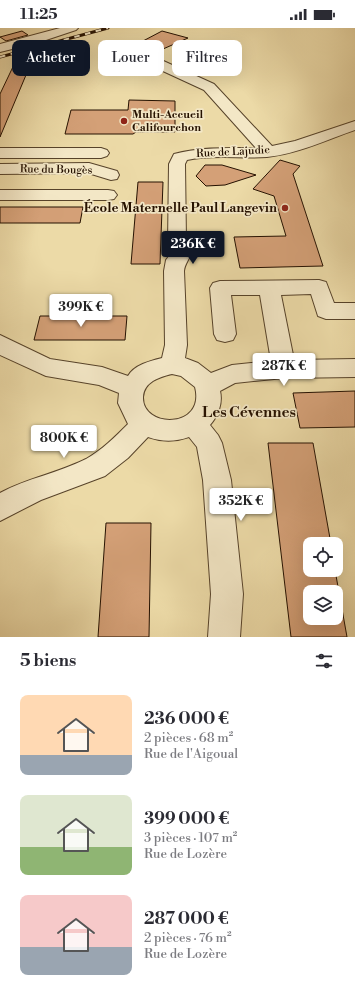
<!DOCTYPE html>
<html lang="fr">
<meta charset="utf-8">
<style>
:root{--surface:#fff;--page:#f7f7f7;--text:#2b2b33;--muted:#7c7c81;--accent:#111827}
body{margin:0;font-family:"Libre Bodoni",serif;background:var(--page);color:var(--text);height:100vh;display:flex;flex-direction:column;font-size:15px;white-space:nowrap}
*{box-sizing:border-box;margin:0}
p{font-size:13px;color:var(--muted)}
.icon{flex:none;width:22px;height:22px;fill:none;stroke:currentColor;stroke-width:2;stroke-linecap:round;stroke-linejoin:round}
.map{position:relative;height:609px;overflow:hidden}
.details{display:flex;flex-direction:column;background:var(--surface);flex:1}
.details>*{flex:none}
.guide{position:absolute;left:12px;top:12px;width:331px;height:36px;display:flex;gap:8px}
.tools{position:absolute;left:303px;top:509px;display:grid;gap:8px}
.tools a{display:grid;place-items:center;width:40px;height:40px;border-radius:8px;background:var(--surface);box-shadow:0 4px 16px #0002;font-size:20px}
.price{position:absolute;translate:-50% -34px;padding:0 9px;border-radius:4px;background:#fff;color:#222;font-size:13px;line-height:26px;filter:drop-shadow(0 1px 2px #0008)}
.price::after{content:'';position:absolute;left:50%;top:24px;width:12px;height:9px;margin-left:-6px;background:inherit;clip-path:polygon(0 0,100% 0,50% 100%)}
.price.selected{background:var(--accent);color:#fff}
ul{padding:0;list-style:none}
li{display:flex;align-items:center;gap:12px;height:100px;padding:0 20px}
li span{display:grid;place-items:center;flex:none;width:112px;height:80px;border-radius:8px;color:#555}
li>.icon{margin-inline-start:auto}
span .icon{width:48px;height:48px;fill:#fffc;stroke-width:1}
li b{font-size:17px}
h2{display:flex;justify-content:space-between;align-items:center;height:48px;padding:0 20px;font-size:17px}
.pill{padding:0 14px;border-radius:8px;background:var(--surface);box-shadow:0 4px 16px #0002;font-size:14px;line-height:36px}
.pill.selected{background:var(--accent);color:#fff}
.status{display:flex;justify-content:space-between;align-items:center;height:28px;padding:0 20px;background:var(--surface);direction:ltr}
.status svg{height:11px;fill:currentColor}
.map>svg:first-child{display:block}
</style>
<div class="status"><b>11:25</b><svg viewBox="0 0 49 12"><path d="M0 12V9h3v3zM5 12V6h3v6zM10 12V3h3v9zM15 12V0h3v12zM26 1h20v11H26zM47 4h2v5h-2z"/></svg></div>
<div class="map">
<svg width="355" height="609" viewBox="0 0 355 609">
<rect width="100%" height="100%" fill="#ecdaa7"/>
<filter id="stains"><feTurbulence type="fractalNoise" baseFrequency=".005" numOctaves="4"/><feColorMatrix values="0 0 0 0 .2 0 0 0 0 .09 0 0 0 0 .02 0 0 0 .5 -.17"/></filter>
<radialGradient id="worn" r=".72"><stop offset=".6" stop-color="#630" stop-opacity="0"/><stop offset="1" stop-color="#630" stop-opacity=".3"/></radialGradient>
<path fill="#d4a077" stroke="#251100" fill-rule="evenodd" d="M22 3 28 7 6 13 0 9Z
M162 3 188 10 163 21 143 13Z
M39 16 0 109V66L20 24 17 21Z
M129 72 175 73V104H136L133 106H65L71 82H128Z
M280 132 300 138 293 146 323 238 240 240 234 209 286 208 274 168 253 161Z
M205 137H222L256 147 225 157 206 158 196 148Z
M138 154H163L160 236H131Z
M0 179H83L80 195H0Z
M40 288H127L125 312H34Z
M355 363V399L300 400 293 365Z
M268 415H313L331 516H310V542H335L347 609H291ZM310 564H336V590H310Z
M106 495H151L149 609H98Z"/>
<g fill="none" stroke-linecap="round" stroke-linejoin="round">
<g stroke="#57432a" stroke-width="2">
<path id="minor" d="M60 0H78L76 2 37 15 0 24V16Z
M118 27 159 31 214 56 272 118 295 113 355 93V102C326 112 297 126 267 129 240 131 213 126 187 132L185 136 186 213 192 219C192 229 185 234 184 243L187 317 185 330 198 335 211 345 232 337 271 333 260 267H231L236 306 233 312 225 314 217 312 214 306 210 260 213 255 220 253 319 252 326 254 334 275H355V291H326L318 288 311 266 281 267 294 332 355 331V349L284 350 235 355 220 363C223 375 218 388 210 397L218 407 222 415 231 452 243 566 240 609H208L211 566 203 452 197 419 189 409C175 414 162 414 148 409L128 430 105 448 41 472 0 493V465C27 450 59 445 86 431 102 422 115 409 128 396L118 375 119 365 99 357 46 348 0 327V307L50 331 102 339 128 348C134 337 150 333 162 330L165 317 164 243 166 232 172 224V222L168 216 169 136 174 126C201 119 228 120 256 120L204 62 152 38 114 34 112 31 114 28ZM172 346 181 348 195 359C206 401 142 401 143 369 144 354 159 349 172 346Z
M0 120H101L107 122 109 125 107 128 101 130H0Z
M89 135 117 143 119 147 117 151 111 152 88 145 0 146V136Z
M0 162H108L114 163 117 167 114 171 108 172H0Z"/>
</g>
<use href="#minor" fill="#f3e7c6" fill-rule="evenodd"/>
<g stroke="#251100" stroke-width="3">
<path id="rail" d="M0 29 108 0"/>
</g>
<use href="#rail" stroke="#f3e7c6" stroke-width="2" stroke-dasharray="5.5" stroke-linecap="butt"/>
</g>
<g fill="#8f2418" stroke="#f3e7c6" stroke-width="1.5">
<circle cx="124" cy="93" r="4"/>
<circle cx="285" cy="180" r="4"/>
</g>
<g text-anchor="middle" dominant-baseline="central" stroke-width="3.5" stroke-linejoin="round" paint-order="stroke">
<g font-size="11" font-weight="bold" fill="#251100" stroke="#f3e7c6" text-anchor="start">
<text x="132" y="87">Multi-Accueil<tspan x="132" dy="13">Califourchon</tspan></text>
</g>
<g font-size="11" fill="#251100" stroke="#f3e7c6">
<text transform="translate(233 124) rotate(-3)">Rue de Lajudie</text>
<text transform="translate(56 142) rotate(1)">Rue du Bougès</text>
</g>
<g font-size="13" font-weight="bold" fill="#251100" stroke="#f3e7c6" text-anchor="end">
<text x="277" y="180">École Maternelle Paul Langevin</text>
</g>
<g font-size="15" font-weight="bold" fill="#251100" stroke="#f3e7c6">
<text x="249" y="384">Les Cévennes</text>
</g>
</g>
<rect width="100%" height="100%" filter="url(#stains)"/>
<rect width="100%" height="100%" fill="url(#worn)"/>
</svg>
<div class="tools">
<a><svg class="icon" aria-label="locate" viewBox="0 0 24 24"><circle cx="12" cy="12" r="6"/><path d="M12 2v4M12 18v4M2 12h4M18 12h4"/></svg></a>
<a><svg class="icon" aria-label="layers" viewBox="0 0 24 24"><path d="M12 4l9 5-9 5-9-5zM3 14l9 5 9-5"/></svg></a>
</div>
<b class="price selected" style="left:193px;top:237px">236K €</b>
<b class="price" style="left:81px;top:300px">399K €</b>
<b class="price" style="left:284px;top:359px">287K €</b>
<b class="price" style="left:64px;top:431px">800K €</b>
<b class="price" style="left:241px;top:494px">352K €</b>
<div class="guide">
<a class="pill selected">Acheter</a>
<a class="pill">Louer</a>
<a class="pill">Filtres</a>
</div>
</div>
<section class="details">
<h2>5 biens<svg class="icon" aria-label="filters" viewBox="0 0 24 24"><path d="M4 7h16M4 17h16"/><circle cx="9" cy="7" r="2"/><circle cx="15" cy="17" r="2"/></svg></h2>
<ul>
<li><span style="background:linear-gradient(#ffd9b3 75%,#9aa5b1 0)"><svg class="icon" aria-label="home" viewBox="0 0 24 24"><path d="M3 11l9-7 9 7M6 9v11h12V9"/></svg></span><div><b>236 000 €</b><p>2 pièces · 68 m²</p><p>Rue de l'Aigoual</p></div></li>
<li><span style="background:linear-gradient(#dfe7d0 65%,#8fb573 0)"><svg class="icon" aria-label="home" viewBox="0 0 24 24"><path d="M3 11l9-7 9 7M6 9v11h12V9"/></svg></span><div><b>399 000 €</b><p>3 pièces · 107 m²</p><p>Rue de Lozère</p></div></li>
<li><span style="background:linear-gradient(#f6c9c9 65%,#9aa5b1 0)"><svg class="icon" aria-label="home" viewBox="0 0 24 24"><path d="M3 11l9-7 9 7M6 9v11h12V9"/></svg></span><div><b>287 000 €</b><p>2 pièces · 76 m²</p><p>Rue de Lozère</p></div></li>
</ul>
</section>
